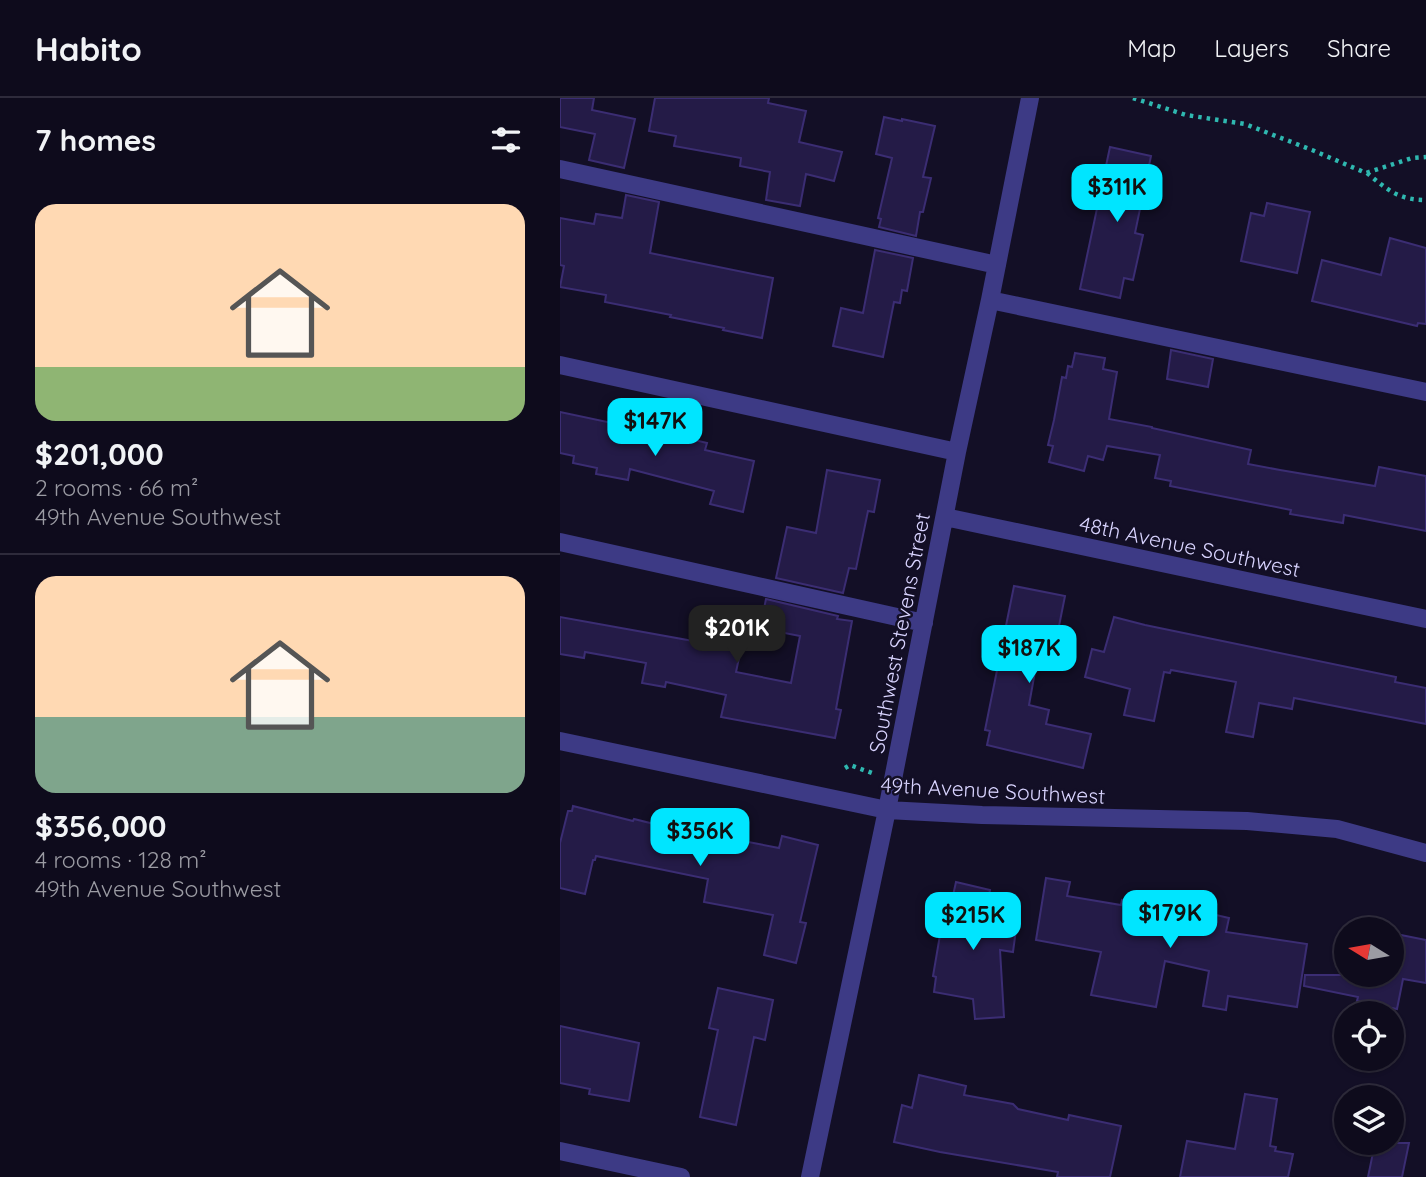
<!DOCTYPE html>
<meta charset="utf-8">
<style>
:root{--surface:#0e0b1c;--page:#171425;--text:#f1f3f6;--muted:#9b9ba3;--line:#2e2b3b;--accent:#00e5ff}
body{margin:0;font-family:Quicksand,sans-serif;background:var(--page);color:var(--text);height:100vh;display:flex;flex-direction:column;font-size:26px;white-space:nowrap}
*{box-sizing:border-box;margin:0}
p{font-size:23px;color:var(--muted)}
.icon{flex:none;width:38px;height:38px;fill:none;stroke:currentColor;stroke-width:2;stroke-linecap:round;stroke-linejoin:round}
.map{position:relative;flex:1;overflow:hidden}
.sheet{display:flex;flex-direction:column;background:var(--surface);width:560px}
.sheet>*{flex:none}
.needle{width:46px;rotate:281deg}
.tools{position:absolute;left:774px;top:819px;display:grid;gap:14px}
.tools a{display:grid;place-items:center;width:70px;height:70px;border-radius:50%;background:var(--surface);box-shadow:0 2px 5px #0004,0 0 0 2px var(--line);font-size:35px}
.price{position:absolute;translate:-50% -60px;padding:0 16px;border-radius:14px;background:var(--accent);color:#111;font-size:23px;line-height:46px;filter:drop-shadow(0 2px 4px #0008)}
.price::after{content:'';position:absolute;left:50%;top:42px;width:21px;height:16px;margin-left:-10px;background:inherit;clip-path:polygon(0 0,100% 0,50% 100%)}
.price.on{background:#222;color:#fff}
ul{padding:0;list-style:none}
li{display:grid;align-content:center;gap:14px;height:371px;padding:0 35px}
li+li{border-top:2px solid var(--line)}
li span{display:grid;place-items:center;height:217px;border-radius:21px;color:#555}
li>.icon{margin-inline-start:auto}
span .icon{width:126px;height:126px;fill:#fffc;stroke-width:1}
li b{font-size:30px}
h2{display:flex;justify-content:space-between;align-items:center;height:84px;padding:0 35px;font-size:30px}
header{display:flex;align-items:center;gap:42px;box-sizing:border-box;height:98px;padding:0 35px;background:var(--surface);border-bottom:2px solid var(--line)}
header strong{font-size:33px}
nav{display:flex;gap:38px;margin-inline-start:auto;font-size:24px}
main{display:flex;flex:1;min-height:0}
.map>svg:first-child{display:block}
</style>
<header>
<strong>Habito</strong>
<nav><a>Map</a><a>Layers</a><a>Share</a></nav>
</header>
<main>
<section class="sheet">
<h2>7 homes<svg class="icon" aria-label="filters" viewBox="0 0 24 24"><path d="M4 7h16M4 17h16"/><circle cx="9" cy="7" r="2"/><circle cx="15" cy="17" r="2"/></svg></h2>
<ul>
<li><span style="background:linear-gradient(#ffd9b3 75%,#8fb573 0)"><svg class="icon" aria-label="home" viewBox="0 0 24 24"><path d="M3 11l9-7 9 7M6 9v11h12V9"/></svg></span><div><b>$201,000</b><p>2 rooms · 66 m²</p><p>49th Avenue Southwest</p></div></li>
<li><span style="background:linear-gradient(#ffd9b3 65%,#7fa58c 0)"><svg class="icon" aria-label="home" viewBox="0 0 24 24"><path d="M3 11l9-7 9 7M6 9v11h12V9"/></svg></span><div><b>$356,000</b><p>4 rooms · 128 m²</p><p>49th Avenue Southwest</p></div></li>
</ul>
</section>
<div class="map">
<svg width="866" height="1079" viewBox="0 0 866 1079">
<rect width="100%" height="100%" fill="#130f26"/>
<path fill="#241b47" stroke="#3b2d73" stroke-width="2" d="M0 0H34L32 12 75 21 64 70 29 62 35 36 0 29Z
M95 0H209L208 5 246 13 239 44 282 54 274 83 246 76 240 108 206 102 210 74 180 68 181 60 114 48 116 38 89 33Z
M324 19 342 23V21L375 28 363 79 371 80 363 114H360L356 138 319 129 321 121 318 120 332 60 316 56Z
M550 49 591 58 575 135 583 137 573 182 564 180 560 200 520 191Z
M66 97 99 104 90 155 213 180 202 240 163 232 164 230 110 219 111 217 45 204 46 197 0 189 4 168 0 167V120L34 126 36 116 62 120Z
M707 105 750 114 737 175 681 163 691 115 704 118Z
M830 140 866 150V226L858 225 857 228 752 203 762 162 821 177Z
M315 152 353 160 347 193 342 192 340 205 334 204 323 259 273 248 281 210 303 215Z
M611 252 653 261 648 289 607 281Z
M515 255 545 260 543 271 557 274 549 321 592 329V330L691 352 688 366 720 372 815 388 819 369 866 378V433L784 417 783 425 730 416 731 412 610 388 611 383 595 380 600 357 547 348 543 362 528 358 524 373 489 364 493 348 488 347 494 322 502 279 506 280 508 268 512 269Z
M0 314 113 338 114 337 147 345 145 352 194 363 183 414 150 406 154 393 70 371 68 382 36 376 37 370 13 365 14 358 0 355Z
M267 372 320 382 314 414 308 413 296 471 289 470 283 495 216 480 227 429 256 435Z
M454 488 505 498 498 533 488 531 483 558 478 557 469 607 489 612 486 626 531 636 523 670 427 647 430 633 425 632Z
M206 501 278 518 277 521 292 523 276 611 281 612 275 640 161 619 166 597 106 584 105 589 82 585 86 565 25 554 24 560 0 556V519L150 546 157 516 187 522 176 574 231 585 240 538 200 530Z
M554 519 585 527 836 579 835 584 866 590V626L734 600 732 611 699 605 693 639 666 634 676 584 611 572 610 575 604 574 594 623 564 617 570 591 525 579 532 551 544 554Z
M13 708 73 723 74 721 98 727 97 729 156 740 157 738 219 750 222 738 258 747 240 824 246 825 236 865 204 857 213 817 144 804 148 781 36 758 35 762H33L25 796 0 790V745L8 713H12Z
M486 780 510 784 507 798 561 807 562 802 577 806 578 803 626 813V810L669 820 666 834 747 846 737 909 668 898 666 912 643 908 649 873 605 863 596 909 531 897 541 854 476 842Z
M396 784 430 792 425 818 457 824 453 854 440 852 444 919 415 921 413 901 374 894 376 879 373 878 380 837 388 801 392 802Z
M831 835 866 842V885L843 881 837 911 797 903 798 899 744 888 745 877H831Z
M158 890 213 902 205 942 194 939 176 1027 140 1019 158 932 149 930Z
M0 928 79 945 69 1003 29 996 30 991 0 985Z
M359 977 406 988 404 997 453 1006 458 1011 508 1022 509 1017 561 1028 550 1079H497L498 1074 380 1054 334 1044 342 1007 352 1010Z
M685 996 717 1001 710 1048 716 1049 715 1053 733 1056 728 1079H620L627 1043 675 1051Z
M815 1045H849L842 1079H808Z"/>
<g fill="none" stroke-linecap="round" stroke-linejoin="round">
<path stroke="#2fb8b0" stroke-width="4.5" stroke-dasharray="3.5 5" stroke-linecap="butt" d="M573 0 626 17 685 26 752 52 806 75 852 60 866 59
M807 75C828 92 838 102 866 102
M285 670 290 667 312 675"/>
<path stroke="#3d3a85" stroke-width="18" d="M0 71 437 167
M430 202 866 294
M0 267 397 354
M385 419 866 521
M0 444 364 525
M0 643 327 712 422 717 687 723 777 731 866 755
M0 1053 121 1079
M250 1079 327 712 397 354 430 202 470 0"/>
</g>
<g text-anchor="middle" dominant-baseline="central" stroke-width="5" stroke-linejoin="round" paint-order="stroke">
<g font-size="21" fill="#d9d4ff" stroke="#130f26">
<text transform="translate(630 448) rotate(12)">48th Avenue Southwest</text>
<text transform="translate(339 535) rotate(-79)">Southwest Stevens Street</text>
<text transform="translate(433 692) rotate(3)">49th Avenue Southwest</text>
</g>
</g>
</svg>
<div class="tools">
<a><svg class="needle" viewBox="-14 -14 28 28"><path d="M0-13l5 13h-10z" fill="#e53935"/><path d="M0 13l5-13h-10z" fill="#9b9ba3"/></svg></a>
<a><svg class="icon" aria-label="locate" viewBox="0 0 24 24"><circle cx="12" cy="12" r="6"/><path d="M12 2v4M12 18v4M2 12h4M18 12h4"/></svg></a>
<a><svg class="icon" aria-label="layers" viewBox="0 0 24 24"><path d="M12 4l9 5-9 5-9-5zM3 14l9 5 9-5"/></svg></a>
</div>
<b class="price" style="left:557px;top:126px">$311K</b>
<b class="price" style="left:95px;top:360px">$147K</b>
<b class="price on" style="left:177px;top:567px">$201K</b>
<b class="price" style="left:469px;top:587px">$187K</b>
<b class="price" style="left:140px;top:770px">$356K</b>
<b class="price" style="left:610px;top:852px">$179K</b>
<b class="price" style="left:413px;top:854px">$215K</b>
</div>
</main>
